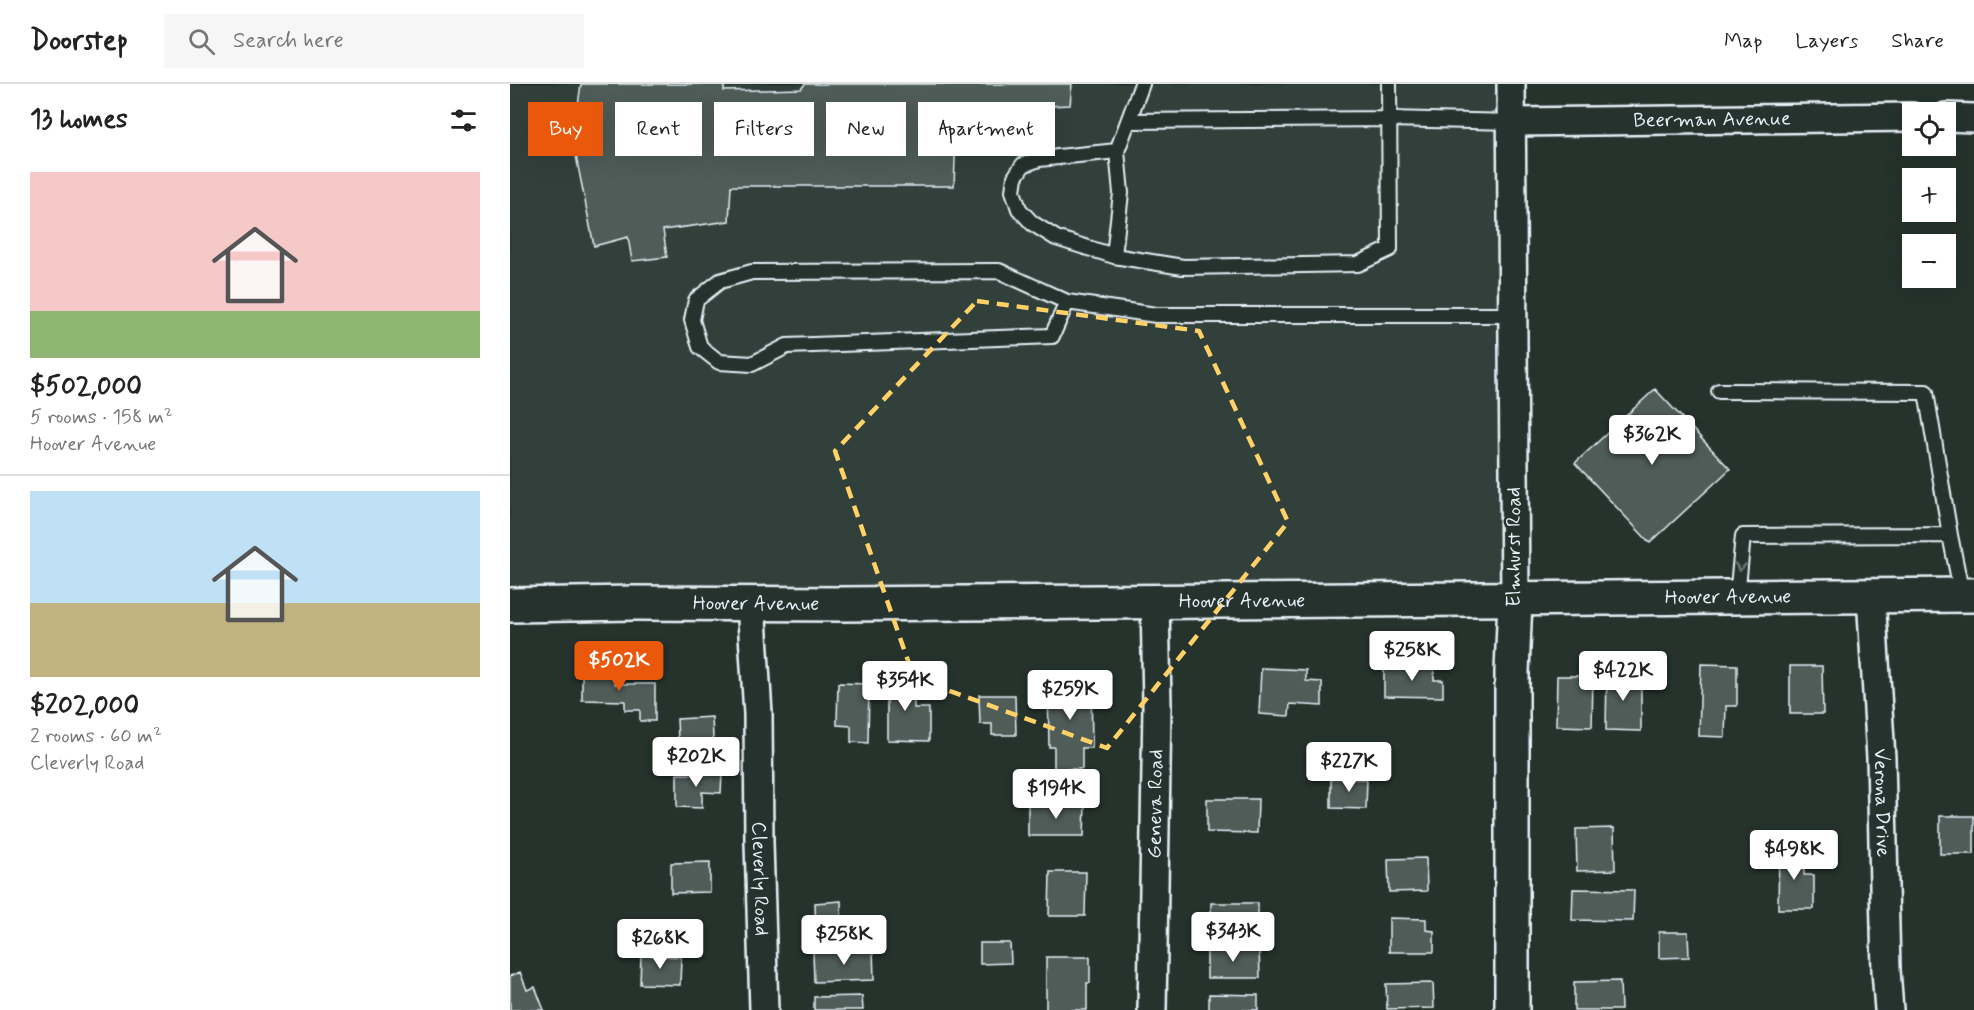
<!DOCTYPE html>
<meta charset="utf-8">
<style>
:root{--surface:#fff;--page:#f6f6f6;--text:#222;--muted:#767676;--line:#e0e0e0;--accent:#ea580c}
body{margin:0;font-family:Mynerve,sans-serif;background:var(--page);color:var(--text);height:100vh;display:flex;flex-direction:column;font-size:22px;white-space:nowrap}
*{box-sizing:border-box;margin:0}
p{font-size:20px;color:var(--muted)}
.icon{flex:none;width:33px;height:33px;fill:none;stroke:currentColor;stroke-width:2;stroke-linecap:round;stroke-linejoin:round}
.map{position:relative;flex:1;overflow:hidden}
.side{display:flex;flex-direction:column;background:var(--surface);width:510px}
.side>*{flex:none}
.hud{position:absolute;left:18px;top:18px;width:570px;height:54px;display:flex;gap:12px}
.buttons{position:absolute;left:1392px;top:18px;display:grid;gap:12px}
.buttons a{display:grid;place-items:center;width:54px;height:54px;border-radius:0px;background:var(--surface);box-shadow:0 6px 24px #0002;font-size:30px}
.price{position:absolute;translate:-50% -51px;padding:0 14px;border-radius:6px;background:#fff;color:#222;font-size:20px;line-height:39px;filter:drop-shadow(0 2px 3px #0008)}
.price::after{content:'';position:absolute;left:50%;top:36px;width:18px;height:14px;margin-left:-9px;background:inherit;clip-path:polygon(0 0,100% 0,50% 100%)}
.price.on{background:var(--accent);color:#fff}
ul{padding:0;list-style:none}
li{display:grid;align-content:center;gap:12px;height:318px;padding:0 30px}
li+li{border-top:2px solid var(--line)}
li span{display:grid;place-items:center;height:186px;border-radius:0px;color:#555}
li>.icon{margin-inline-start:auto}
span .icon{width:108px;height:108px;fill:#fffc;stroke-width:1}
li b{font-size:26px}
h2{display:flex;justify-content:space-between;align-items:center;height:72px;padding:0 30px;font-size:26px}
.chip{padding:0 21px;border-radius:0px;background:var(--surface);box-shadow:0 6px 24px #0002;font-size:21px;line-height:54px}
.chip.on{background:var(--accent);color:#fff}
header{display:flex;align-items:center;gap:36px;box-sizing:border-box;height:84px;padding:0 30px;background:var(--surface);border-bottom:2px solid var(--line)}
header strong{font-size:28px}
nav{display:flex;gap:33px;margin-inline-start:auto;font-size:21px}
.search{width:420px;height:54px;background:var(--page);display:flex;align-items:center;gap:15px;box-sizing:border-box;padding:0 21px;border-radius:0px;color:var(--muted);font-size:22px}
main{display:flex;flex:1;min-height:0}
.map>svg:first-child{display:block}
</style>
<header>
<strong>Doorstep</strong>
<div class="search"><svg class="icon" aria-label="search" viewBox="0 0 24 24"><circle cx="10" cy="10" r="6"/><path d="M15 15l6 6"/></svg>Search here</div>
<nav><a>Map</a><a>Layers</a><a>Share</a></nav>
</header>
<main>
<section class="side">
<h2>13 homes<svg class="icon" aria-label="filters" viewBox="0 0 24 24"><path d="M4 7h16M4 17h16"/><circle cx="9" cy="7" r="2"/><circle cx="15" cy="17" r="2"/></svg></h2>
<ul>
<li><span style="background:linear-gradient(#f6c9c9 75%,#8fb573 0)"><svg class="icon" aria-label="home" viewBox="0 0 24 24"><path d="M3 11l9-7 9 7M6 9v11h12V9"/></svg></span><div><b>$502,000</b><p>5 rooms · 158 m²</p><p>Hoover Avenue</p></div></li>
<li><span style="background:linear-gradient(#bfe0f5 60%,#c2b280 0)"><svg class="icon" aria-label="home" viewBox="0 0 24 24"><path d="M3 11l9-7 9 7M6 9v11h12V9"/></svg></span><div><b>$202,000</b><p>2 rooms · 60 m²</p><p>Cleverly Road</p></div></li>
</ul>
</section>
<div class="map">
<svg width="1464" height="926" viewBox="0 0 1464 926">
<rect width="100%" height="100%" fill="#26332d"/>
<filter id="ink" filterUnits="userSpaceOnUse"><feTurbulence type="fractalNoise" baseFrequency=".0167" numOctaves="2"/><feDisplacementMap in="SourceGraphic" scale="12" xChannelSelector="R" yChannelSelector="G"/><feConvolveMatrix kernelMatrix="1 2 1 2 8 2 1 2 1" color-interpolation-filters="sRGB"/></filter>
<g filter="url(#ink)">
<path fill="#333f3a" d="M0 0H1001L1005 515 0 521Z"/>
<path fill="#505c59" stroke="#e8f1f8" stroke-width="1.5" d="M71 0H214V7L291 5 295 0H562L560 21 447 26 444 102H221L219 137 153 146 157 173 122 177 118 153 84 162 63 57Z
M1145 305 1220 385 1140 459 1065 379Z
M1191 580 1227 581V622H1216L1215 653 1189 652Z
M874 581 924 582V596H933V613L874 612Z
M1280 582H1312L1313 630H1280Z
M751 584 796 586V597L812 598V622L780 620 779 632 749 630Z
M72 585 105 586V600H145V637H130V626H115V617L72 616Z
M1097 586 1125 587V603H1131V647L1096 646Z
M377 591H396V600H404V624H419V657L377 656Z
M1047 592H1083L1082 643 1046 642Z
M538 595H581L582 664H572V685H544V663H539Z
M328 599 359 600 358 659 341 658V642L327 641Z
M469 611H505L506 651H482V640H470Z
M202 633 204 675 169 677 167 635Z
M167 690H212L211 709 192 708V724L167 723Z
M821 694 857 695 856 725 821 724Z
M697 715H748L747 749 697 748Z
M518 719 575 720 574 752H518Z
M1430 732H1464V770H1430Z
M1104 744 1105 786 1067 787 1066 745Z
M1269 764H1294V791H1304V825H1268Z
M916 774 917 807 879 808 878 775Z
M200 778V808L161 809V779Z
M540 788H576L575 832H539Z
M1063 805 1124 806 1123 837 1062 836Z
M331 817 332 849 306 851 305 819Z
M701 819H748V847L701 846Z
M879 834 916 835V846L924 847V868H879Z
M1149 848H1178L1179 873 1149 874Z
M470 859H500L501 879 470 880Z
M749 863 750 894H697V864Z
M363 865 364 896 304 898 303 867Z
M131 871 171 873 170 901 130 900Z
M536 873H580V899H577V926H536Z
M10 888 17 906 25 903 34 926H0V892Z
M1110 897 1111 926H1064V898Z
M923 899 924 924 877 925 876 900Z
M699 910 748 911V926H699Z
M352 912 353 926H304V913Z"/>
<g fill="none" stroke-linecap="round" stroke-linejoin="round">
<g stroke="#e8f1f8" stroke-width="18">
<path id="lane" d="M632 0 607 67 529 75 513 81 505 93 503 107 509 125 522 139 546 154 604 172 673 183 848 180 880 165 879 0
M619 37 879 35 1002 38
M604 172 611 109 607 67
M557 218 542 252 277 262 242 280 209 278 190 263 182 236 186 216 210 197 242 188 489 187 557 218 646 231H1003
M1209 307 1416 308 1440 451 1452 511
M1227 513 1233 452 1440 451"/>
</g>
<g stroke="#e8f1f8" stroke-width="32">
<g id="street">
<path d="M1001 0 1005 515"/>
<path d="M1436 33 1464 34"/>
<path id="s1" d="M1002 38 1402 33"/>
<path id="s2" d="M1361 512 1371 674 1376 886 1379 926"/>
<path id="s3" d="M241 519 248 630 249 758 254 926"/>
<path id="s4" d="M642 926 647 622 645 516"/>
</g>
</g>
<g stroke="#e8f1f8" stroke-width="38">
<g id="secondary">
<path id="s5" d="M0 521 125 519 333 520 1464 511"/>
<path d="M1002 926V588L1005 515"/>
</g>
</g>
<use href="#lane" stroke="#26332d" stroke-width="14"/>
<use href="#street" stroke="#26332d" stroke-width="27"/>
<use href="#secondary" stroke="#26332d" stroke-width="33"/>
</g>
<defs><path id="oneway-chevron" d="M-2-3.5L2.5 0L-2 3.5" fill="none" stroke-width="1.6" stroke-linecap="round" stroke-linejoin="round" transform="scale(1.5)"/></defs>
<use stroke="#6a7674" href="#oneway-chevron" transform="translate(1230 483) rotate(96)"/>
</g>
<path fill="none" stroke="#ffd166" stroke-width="4.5" stroke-dasharray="12 8" stroke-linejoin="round" d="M467 217 689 247 778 438 597 664 404 594 325 367Z"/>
<g text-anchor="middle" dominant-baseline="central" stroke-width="5" stroke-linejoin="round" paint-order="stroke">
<g font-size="20" fill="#e8f1f8" stroke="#26332d">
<text stroke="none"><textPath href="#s1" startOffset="200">Beerman Avenue</textPath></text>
<text transform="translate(1004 463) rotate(-90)">Elmhurst Road</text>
<text stroke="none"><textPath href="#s5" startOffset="1218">Hoover Avenue</textPath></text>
<text stroke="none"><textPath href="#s5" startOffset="732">Hoover Avenue</textPath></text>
<text stroke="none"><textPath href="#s5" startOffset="246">Hoover Avenue</textPath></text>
<text stroke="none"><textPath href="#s2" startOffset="207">Verona Drive</textPath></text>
<text stroke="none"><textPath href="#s4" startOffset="206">Geneva Road</textPath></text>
<text stroke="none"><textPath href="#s3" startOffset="276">Cleverly Road</textPath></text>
</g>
</g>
</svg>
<div class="buttons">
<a><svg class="icon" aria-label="locate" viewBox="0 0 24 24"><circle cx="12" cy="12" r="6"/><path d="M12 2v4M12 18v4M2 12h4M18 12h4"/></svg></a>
<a>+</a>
<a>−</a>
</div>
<b class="price" style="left:1142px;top:382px">$362K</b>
<b class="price" style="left:902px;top:598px">$258K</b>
<b class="price on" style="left:109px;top:608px">$502K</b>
<b class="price" style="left:1113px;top:618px">$422K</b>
<b class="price" style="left:395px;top:628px">$354K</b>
<b class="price" style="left:560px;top:637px">$259K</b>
<b class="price" style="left:186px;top:704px">$202K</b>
<b class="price" style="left:839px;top:709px">$227K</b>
<b class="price" style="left:546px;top:736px">$194K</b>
<b class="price" style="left:1284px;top:797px">$498K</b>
<b class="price" style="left:723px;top:879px">$343K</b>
<b class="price" style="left:334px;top:882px">$258K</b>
<b class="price" style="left:150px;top:886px">$268K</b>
<div class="hud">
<a class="chip on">Buy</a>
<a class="chip">Rent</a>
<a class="chip">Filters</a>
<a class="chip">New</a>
<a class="chip">Apartment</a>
</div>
</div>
</main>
